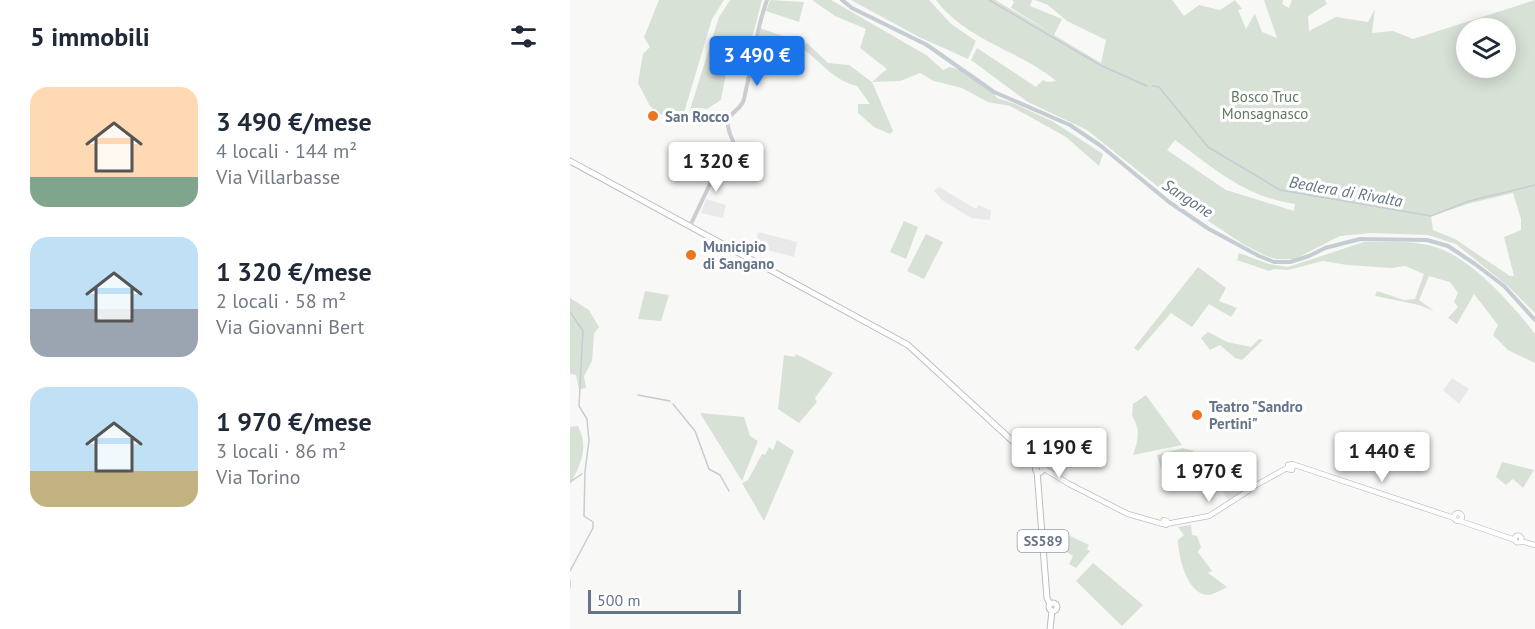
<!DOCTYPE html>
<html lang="it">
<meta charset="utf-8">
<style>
:root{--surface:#fff;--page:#f2f2f3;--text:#1f2937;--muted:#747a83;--accent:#1a73e8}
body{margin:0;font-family:"PT Sans",sans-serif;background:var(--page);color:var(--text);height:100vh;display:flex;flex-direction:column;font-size:22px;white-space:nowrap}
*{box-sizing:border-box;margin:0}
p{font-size:20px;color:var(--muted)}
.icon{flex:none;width:33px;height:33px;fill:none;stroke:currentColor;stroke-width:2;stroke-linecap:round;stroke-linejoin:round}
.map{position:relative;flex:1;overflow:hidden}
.drawer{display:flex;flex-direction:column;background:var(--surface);width:570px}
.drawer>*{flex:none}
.fabs{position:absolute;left:886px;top:18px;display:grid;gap:12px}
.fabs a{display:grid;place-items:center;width:60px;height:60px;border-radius:50%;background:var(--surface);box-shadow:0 3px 15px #0003;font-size:30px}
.scale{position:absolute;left:18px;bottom:15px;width:153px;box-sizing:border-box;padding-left:6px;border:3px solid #667388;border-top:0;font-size:16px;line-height:21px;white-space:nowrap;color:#667388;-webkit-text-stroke:4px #fff;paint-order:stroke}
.price{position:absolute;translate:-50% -51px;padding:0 14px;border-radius:6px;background:#fff;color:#222;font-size:20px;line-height:39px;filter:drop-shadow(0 2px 3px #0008)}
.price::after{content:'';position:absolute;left:50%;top:36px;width:18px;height:14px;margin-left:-9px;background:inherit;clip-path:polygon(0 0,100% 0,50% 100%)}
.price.active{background:var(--accent);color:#fff}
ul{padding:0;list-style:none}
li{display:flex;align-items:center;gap:18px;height:150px;padding:0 30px}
li span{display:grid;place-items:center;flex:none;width:168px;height:120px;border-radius:18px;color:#555}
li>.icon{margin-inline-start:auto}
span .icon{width:72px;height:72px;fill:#fffc;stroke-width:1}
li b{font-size:26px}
h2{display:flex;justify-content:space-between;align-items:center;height:72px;padding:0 30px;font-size:26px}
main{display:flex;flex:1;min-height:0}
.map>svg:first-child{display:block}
</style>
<main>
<section class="drawer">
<h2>5 immobili<svg class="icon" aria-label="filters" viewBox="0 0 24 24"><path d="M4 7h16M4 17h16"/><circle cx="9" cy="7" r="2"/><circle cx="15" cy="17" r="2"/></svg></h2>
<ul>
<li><span style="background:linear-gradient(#ffd9b3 75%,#7fa58c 0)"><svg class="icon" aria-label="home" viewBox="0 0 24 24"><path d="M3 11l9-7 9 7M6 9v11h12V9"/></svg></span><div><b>3 490 €/mese</b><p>4 locali · 144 m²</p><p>Via Villarbasse</p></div></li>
<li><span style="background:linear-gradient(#bfe0f5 60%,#9aa5b1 0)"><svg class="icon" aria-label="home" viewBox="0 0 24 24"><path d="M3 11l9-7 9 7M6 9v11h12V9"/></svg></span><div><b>1 320 €/mese</b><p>2 locali · 58 m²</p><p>Via Giovanni Bert</p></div></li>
<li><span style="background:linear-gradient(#bfe0f5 70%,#c2b280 0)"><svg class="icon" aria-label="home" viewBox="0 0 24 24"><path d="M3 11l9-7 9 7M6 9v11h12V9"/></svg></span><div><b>1 970 €/mese</b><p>3 locali · 86 m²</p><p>Via Torino</p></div></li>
</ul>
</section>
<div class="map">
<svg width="965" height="629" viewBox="0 0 965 629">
<rect width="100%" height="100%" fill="#f8f8f6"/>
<path fill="#e9e9e9" d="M369 187 406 209 408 205 421 210 420 220 401 218 372 200 364 191Z
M136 199 156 205 153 218 131 213Z
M188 232 227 242 224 257 185 247Z
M882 378 899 389 889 404 873 390Z
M651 468 675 484 671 494 659 502 651 489 647 492 637 477Z"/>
<path fill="#d8e1d6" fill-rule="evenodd" d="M89 0H154L142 19 113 116 89 114 80 106 68 83 73 54 80 47 74 37Z
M160 0H192L181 42 168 38 162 42 151 100 137 109 131 108 129 114H126L124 118 118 116 149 17Z
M200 0 234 2 229 22 196 11Z
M242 0H261L356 55 373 70 380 67 401 73 418 86 427 98 443 103 482 121 533 154 529 166 496 137 455 114 440 106 418 102 392 88 364 81 350 73 330 81 302 82 323 131 320 134 304 127 288 113V104H300L287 86C263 80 252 63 233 49 226 43 214 41 205 38L203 54 185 46 190 28 221 39 222 36 234 46 237 43 258 63 279 65 302 82 317 69 290 48 296 29 265 16Z
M281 0H359L381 24 406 41 398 59 349 37Z
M366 0H425L483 34 441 8 444 2 442 0H462L460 6 492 19 484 35 531 63 536 40 497 21 478 5 465 0H602L614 16 629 5 650 10 665 0 672 9 668 10 676 29 685 14 692 32 707 38 694 0H713L712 4 719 8 722 0H755L757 4 738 16 739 31 766 17 798 22 805 9 802 33 823 31 843 39 965 0V313L939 287 886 244 858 235 801 233 770 236 725 259H706L696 256 673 244 596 193 517 130 458 102 401 60 407 48 466 87 473 80 477 82 486 81C449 50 397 41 366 0ZM897 28H936V68H897ZM605 140C645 169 675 197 725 204L724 211 656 190 597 150ZM943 193 951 219V230L934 237 944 276H940L885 239 863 230 861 216 901 203Z
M334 221 348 227 336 259 320 252Z
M356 234 373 242 354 279 337 271Z
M794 242C818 242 845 240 868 248 903 260 943 305 965 334V363L938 350 923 335 928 325 904 294 887 324 878 318 888 307 884 302 888 293 880 282 859 276 849 300 864 311 849 305 805 296 807 291 834 300 845 299 854 274 835 266 821 268 777 265 753 261 718 270 704 269 699 271 667 260 669 253 699 264 718 267Z
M628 267 656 288 649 301 667 308 661 317 639 304 622 327 601 313 568 351 564 348Z
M75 291 99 295 91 321 68 319Z
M0 298 19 310 29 327 24 334 22 361 14 376 16 388 9 389 6 375 0 374Z
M638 332 657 342 681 347 689 339 693 340 672 360 665 358 650 345 640 350 631 338Z
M226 354 263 373 245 398 247 402 229 423 208 409 214 355 225 357Z
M576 395 612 445 563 455C568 441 571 429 562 416L563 404Z
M130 413 174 417 180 436 188 441 172 481Z
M8 426C19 447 11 464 0 484V427Z
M207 440 224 451 194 521 172 483 178 480 192 454 195 455 199 447 203 450Z
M613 448 624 451 617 458 614 457 609 465 619 468 593 475 587 455Z
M932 462 964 470 953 488 943 479 936 485 926 477Z
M621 525 622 535 627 536 631 547 628 552 642 571 638 573 657 587C652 590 644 594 639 595 617 596 608 555 608 540L614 535 608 527Z
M498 535 519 545 517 549 520 551 506 568 499 564 503 556 487 546Z
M523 563 573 605 552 626 506 581Z"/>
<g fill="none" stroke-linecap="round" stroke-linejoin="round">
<path stroke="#c5cdd3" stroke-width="1.5" d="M419 0 530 65 577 86
M583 86 589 87 638 147 710 190 861 216 899 201 965 185
M0 312 13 331 9 406 17 419 19 441 15 471 14 516 23 522V528L0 571
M68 395 100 401
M103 404 125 431 139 469 150 475 159 491
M0 482 12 474
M0 580V588"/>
<path stroke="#c5cdd3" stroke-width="4" d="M272 0 282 8 357 45 424 92 500 125 531 146 599 202 639 229 689 256 704 262H720L739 256 755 248 790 239 857 240 878 246 905 264 934 286 965 320"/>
<g stroke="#bdc0c5" stroke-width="6">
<path id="secondary" d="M723 466 722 470 718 469V465L722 464 884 518
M473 468 499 484
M506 487 499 484 558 514 593 524
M681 488 717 468
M884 517a4 4 0 1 1 8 0a4 4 0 1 1-8 0Z
M594 520 597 521 596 525 592 523Z
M890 521 945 540
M596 524 639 516 678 491
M944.5 539a3.5 3.5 0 1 1 7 0a3.5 3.5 0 1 1-7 0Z
M951 541 965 545"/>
</g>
<g stroke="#bbbec2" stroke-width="7">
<path id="primary" d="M0 161 338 345 460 457
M460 457 465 460 467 454
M465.5 469a3.5 3.5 0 1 1 7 0a3.5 3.5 0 1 1-7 0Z
M467 471 477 598 480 604
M479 607a4 4 0 1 1 8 0a4 4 0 1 1-8 0Z
M480 629 482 611"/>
</g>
<path stroke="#cbcdd1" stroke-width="4" d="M120 226 148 167 165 156C168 143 156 134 158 121 161 111 172 109 174 99 182 65 185 33 197 0"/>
<use href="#secondary" stroke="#fff" stroke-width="4.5"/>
<use href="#primary" stroke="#fff" stroke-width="5"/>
</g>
<g fill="#eb7523" stroke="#fff" stroke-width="2">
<circle cx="83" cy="116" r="6"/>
<circle cx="121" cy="255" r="6"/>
<circle cx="627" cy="415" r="6"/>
</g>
<g text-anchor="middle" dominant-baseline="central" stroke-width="6" stroke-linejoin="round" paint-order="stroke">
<rect fill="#fff" stroke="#949dac" stroke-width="1.5" x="447.5" y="530" width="51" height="22" rx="4.5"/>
<g font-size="14" font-weight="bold" fill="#667388">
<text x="473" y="541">SS589</text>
</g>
<g font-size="15" fill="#627a61" stroke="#fff">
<text x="695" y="96">Bosco Truc<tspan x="695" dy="17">Monsagnasco</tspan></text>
</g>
<g font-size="15" font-weight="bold" fill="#667388" stroke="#fff" text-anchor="start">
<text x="95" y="116">San Rocco</text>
<text x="133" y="246">Municipio<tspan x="133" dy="17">di Sangano</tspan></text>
<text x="639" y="406">Teatro "Sandro<tspan x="639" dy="17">Pertini"</tspan></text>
</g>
<g font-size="16" font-style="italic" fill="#627483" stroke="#fff">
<text transform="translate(776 191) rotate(10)">Bealera di Rivalta</text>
<text transform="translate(618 198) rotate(33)">Sangone</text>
</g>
</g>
</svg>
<div class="fabs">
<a><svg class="icon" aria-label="layers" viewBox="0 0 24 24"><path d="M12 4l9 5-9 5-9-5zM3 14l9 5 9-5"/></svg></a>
</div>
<div class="scale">500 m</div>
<b class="price active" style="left:187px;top:87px">3 490 €</b>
<b class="price" style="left:146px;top:193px">1 320 €</b>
<b class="price" style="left:489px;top:479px">1 190 €</b>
<b class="price" style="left:812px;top:483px">1 440 €</b>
<b class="price" style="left:639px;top:503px">1 970 €</b>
</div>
</main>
